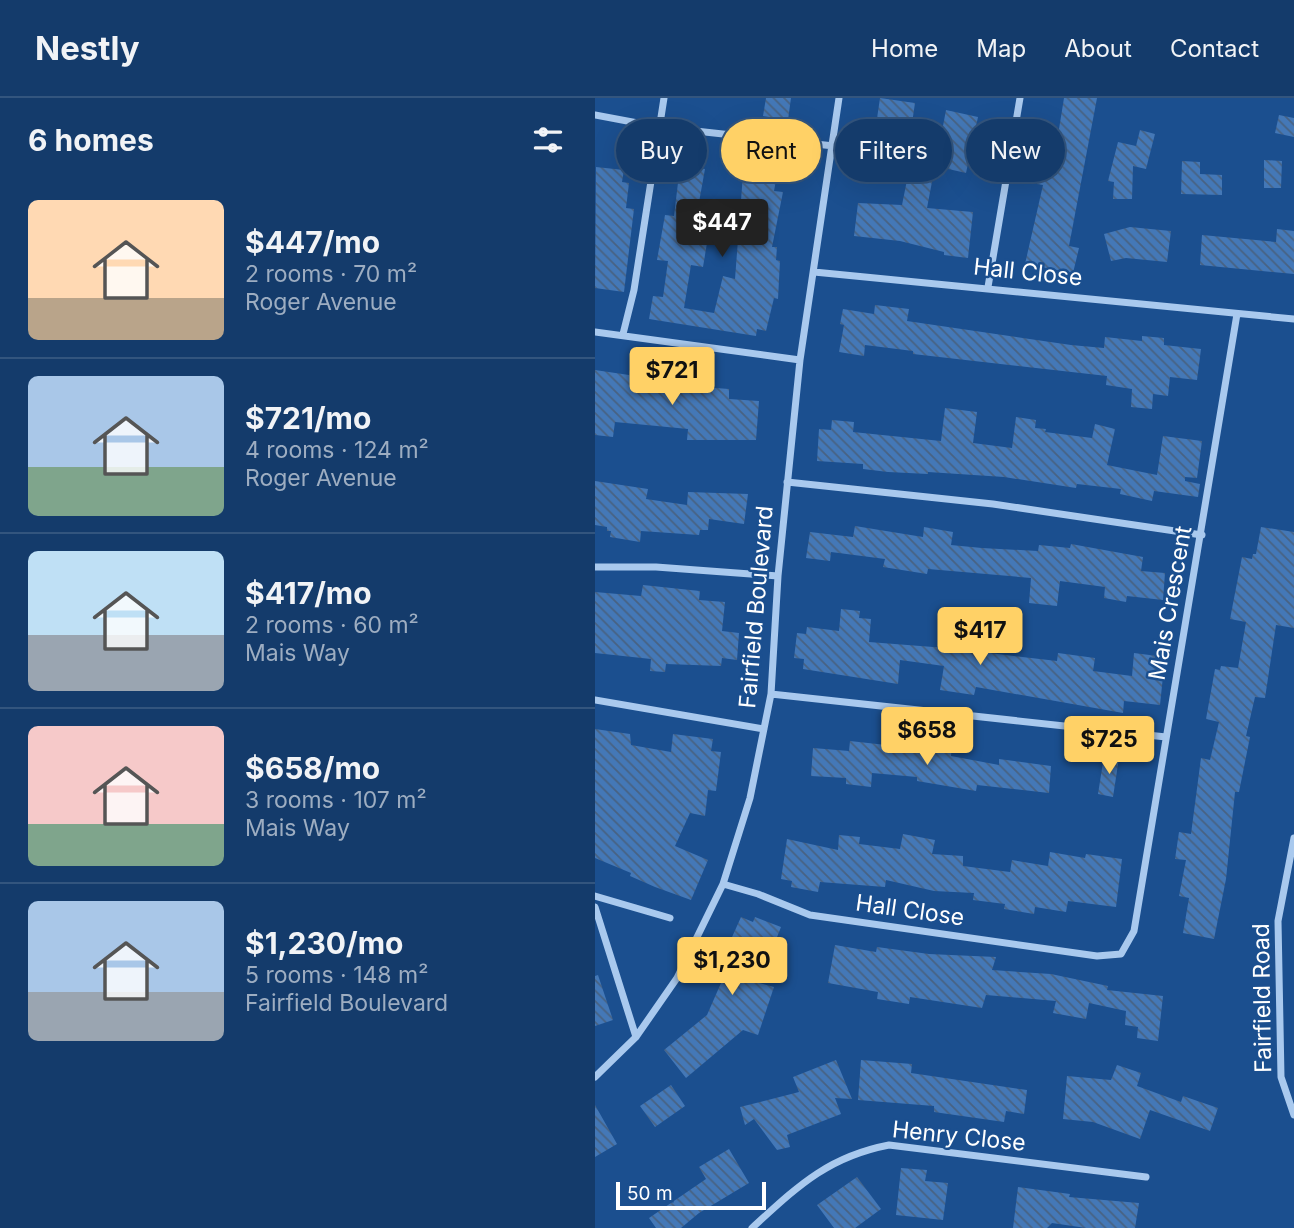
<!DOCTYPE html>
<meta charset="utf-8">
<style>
:root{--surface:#143b6b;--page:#1d4271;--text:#f1f3f6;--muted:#9dadc1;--line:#33557e;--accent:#ffd166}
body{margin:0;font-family:Inter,sans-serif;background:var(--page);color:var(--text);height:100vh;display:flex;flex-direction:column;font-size:26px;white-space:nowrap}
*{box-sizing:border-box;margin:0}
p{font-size:23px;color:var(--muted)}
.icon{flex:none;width:38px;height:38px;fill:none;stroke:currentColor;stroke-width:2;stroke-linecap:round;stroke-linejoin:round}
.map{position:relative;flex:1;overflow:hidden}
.panel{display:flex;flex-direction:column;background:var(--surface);width:595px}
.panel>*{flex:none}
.guide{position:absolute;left:21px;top:21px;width:572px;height:63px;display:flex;gap:14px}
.scale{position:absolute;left:21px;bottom:18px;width:150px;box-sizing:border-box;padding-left:7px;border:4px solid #fff;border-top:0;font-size:19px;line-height:24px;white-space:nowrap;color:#fff;-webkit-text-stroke:5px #1b4f8f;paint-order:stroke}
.price{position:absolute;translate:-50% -60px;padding:0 16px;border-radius:7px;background:var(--accent);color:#111;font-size:23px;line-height:46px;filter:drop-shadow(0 2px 4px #0008)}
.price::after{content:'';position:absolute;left:50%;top:42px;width:21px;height:16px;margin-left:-10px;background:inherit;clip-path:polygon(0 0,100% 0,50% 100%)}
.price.on{background:#222;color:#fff}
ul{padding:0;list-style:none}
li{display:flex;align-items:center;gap:21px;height:175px;padding:0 28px}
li+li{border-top:2px solid var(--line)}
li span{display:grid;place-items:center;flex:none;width:196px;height:140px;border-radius:10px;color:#555}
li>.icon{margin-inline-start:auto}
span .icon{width:84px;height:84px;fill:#fffc;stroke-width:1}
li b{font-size:30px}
h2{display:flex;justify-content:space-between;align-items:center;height:84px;padding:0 28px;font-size:30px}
.tag{padding:0 24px;border-radius:32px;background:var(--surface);box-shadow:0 7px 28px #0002,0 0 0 2px var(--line);font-size:24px;line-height:63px}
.tag.on{background:var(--accent);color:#111}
header{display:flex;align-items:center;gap:42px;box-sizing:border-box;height:98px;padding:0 35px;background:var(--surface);border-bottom:2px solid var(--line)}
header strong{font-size:33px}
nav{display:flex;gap:38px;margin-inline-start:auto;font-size:24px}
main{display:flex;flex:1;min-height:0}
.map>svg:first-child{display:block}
</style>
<header>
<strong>Nestly</strong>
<nav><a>Home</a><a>Map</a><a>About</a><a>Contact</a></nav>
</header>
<main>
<section class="panel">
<h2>6 homes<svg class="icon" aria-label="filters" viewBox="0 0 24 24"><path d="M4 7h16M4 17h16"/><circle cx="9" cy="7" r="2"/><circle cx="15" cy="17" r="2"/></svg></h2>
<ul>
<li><span style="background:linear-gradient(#ffd9b3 70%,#b9a48a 0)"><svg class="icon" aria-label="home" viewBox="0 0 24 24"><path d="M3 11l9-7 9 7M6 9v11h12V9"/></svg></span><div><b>$447/mo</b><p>2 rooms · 70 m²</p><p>Roger Avenue</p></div></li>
<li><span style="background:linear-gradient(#a9c7e8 65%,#7fa58c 0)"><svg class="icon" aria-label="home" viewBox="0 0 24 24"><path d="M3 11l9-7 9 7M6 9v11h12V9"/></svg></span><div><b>$721/mo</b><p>4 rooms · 124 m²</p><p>Roger Avenue</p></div></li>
<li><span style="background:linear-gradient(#bfe0f5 60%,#9aa5b1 0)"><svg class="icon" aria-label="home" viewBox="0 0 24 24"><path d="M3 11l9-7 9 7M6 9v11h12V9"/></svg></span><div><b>$417/mo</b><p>2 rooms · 60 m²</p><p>Mais Way</p></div></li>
<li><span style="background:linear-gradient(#f6c9c9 70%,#7fa58c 0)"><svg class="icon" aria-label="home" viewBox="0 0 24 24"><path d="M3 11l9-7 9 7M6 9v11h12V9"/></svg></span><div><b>$658/mo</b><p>3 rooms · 107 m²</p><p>Mais Way</p></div></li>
<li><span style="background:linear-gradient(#a9c7e8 65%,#9aa5b1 0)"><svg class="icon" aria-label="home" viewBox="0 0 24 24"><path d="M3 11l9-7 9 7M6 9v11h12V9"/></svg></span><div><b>$1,230/mo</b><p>5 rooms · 148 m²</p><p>Fairfield Boulevard</p></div></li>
</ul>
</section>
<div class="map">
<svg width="699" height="1130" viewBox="0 0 699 1130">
<defs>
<pattern id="building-back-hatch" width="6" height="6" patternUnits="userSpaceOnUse" patternTransform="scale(1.75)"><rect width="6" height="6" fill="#4478b7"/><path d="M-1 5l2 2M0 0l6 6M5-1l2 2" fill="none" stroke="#486282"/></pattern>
</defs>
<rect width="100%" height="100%" fill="#1b4f8f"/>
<path fill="url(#building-back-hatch)" d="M171 0H196L193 22 168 18Z
M285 0 320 5 315 39 345 44 351 12 383 19 371 75 340 68 332 110 378 114 373 160 349 157V154L305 143 259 138 263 105 307 107 313 77 261 69 271 32 280 34Z
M469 0H502L474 148 484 150 478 175 430 166 448 87 442 86 448 59 459 62Z
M684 17 699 20V39L680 35Z
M545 32 560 36 551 71 538 68 537 101H518L519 84 513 83 523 44 541 48Z
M669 62 687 63 686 90H669Z
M587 63 605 64V76L627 77V97L586 96Z
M85 68 110 71 97 143 112 145 108 169 96 167 89 210 119 215 128 178 140 181 148 76 181 82 179 93 188 94 177 149H182L181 162 185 163 183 201 179 200 171 233 162 231 161 238 54 221 58 198 68 199 73 163 62 162 70 117 79 118Z
M1 69 29 72 27 84 34 85 31 110 39 111 29 194 0 190Z
M535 129 576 133 572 164 531 160 516 163 509 136Z
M682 131 699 133V176L605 167 607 137 681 144Z
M280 207 314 211 312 223 476 247 509 250 510 239 547 243V238L569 240V247L606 251 602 282 575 279 573 298 558 296 557 311 536 309 537 291 511 287 512 278 318 256V253L270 247 269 258 244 254 249 227 245 226 248 211 279 216Z
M0 272 34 277 35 272 90 280 89 284 95 285V288L134 291V301L164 303 161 342H92L93 331 20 324 18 339 0 337Z
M350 310 382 314 378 345 417 350 421 319 441 322 440 330 451 331 450 334 497 340 500 326 520 331 512 367 562 377 568 338 607 343 602 380 590 379V383L605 386 603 399 559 393 557 403 525 396 526 391 482 386 481 390 409 379 333 374V376L293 374 268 371V366L222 363 224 331 236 332 237 322 259 324 258 334 346 343Z
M0 383 53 391 51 401 92 407 93 394 153 396 149 426 114 421 113 432H105L104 437 46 433 45 444 15 439 16 433H12V429L0 427Z
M260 428 328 439 329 429 358 434 356 447 387 450 443 453 444 447 475 450 476 446 548 459 546 473 570 475 568 502 532 498 531 504 509 500 510 489 465 483 462 508 434 505 436 480 333 471 332 476 288 469 290 461 236 454 235 463 211 460 215 434 258 439Z
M666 429 699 434V530L681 527 670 600 660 599 651 638 655 639 644 694H640L631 781 619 841 588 835 594 800 584 798 591 762 580 761 584 734 596 736 606 660 615 662 624 624 611 621 620 571 625 572 626 568 643 570 651 524 635 521 647 459 657 461 658 456H661Z
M48 487 105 493 104 502 130 504 127 533 144 535 142 562 127 560 126 568 71 566 70 574 55 573 56 561 0 555V494L46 498Z
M246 511 265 513 264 520 276 521 274 544 351 550 354 531 389 536 386 554 462 563 463 555 500 560 498 573 537 578 539 555 570 559 565 607 529 603 528 615 381 589 379 597 345 592 349 568 305 562 303 586 208 571 209 561 199 560 202 535 211 536 212 529 244 533Z
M0 631 35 636 36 647 76 654 78 636 118 641 116 653 126 654 121 693 113 692 110 718 95 715 80 748 113 762 96 802 60 789 35 778 36 775 0 760Z
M328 641 357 646 356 658 404 667V661L456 668 454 695 382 687 381 693 322 683V679L277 675 276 689 251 686V680L216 678 218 650 254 653 255 643 327 651Z
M509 658 524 660 518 699 503 696Z
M308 736 340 742 337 756 368 758V768L415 774 417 762 453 768 455 754 490 760 491 756 527 761 521 809 473 803 471 814 440 809 439 816 409 811 410 806 378 802 379 795 339 793 291 782 290 789 225 784 223 794 196 789 197 783 186 781 192 741 243 752 244 737 265 739 264 746 305 751Z
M146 819 158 824 160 819 186 829 164 885 179 889 163 937 148 932 91 980 69 952 112 917 133 869 125 866Z
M240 847 281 854 282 849 334 856 401 859 397 872 456 876 513 888 512 892 568 898 563 943 542 940 543 929 530 927 531 913 494 905 491 921 458 915 461 903 391 897 387 910 315 899 314 906 282 901 283 894 233 885Z
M3 877 18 922 0 928V878Z
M241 962 257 1001 240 1000 246 1016 192 1037 195 1049 182 1052 159 1021 150 1027 145 1009 204 994 198 979Z
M266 962 317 966 316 975 432 992 429 1016 411 1013 409 1024 339 1014V1008L263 1002Z
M522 967 546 975 542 988 586 1004 588 998 623 1010 615 1033 555 1012 545 1041 498 1024 468 1021 472 978 516 982Z
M76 987 90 1008 60 1029 45 1008Z
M0 1007 22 1046 0 1059Z
M134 1051 154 1085 104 1115 86 1130H61L54 1120 111 1081 104 1069Z
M306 1070 332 1072 330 1083 353 1085 348 1122 301 1117Z
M262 1079 286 1111 260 1130H239L222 1107Z
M423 1089 475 1096 474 1099 544 1105 540 1130H491L457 1125 452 1130H418Z"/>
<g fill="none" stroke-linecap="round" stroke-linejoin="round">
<path stroke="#a9c9ee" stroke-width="7" d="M0 17 64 29 239 48
M219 174 699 221
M393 189 425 0
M0 234 205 262
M28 236 39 192 69 0
M192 384 398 406 607 437
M0 469H61L183 478
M176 596 571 639
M0 602 169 631
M699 740 683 823 686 979 699 1017
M128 786 163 796 215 817 502 858 526 856 539 833 642 216
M0 798 75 820
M0 809 41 939
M0 979 41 939 82 880 128 786 155 700 176 596 183 478 205 262 244 0
M157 1130C202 1089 232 1059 294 1047L551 1079"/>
</g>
<g text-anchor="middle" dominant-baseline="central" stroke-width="5" stroke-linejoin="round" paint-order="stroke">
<g font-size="23" fill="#fff" stroke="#1b4f8f">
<text transform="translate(433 174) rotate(6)">Hall Close</text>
<text transform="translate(575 505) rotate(-80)">Mais Crescent</text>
<text transform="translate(161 509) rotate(-85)">Fairfield Boulevard</text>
<text transform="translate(315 812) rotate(8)">Hall Close</text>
<text transform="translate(667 900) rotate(-91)">Fairfield Road</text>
<text transform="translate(364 1038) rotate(6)">Henry Close</text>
</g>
</g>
</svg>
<div class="scale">50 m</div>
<b class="price on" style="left:127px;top:161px">$447</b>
<b class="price" style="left:77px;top:309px">$721</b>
<b class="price" style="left:385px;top:569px">$417</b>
<b class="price" style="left:332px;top:669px">$658</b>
<b class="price" style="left:514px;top:678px">$725</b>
<b class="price" style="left:137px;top:899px">$1,230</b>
<div class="guide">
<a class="tag">Buy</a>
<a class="tag on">Rent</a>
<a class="tag">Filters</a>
<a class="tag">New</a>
</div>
</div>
</main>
